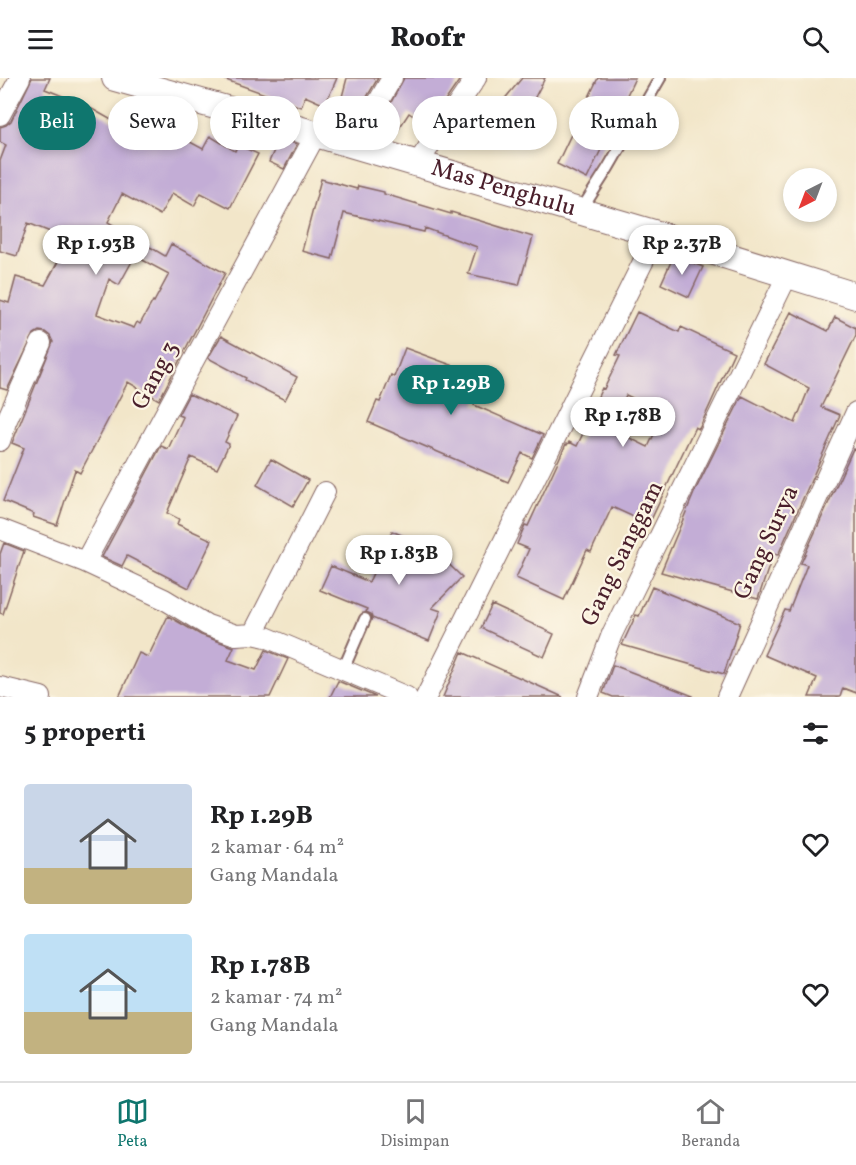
<!DOCTYPE html>
<html lang="id">
<meta charset="utf-8">
<style>
:root{--surface:#fff;--page:#f6f6f6;--text:#202124;--muted:#757577;--line:#e0e0e0;--accent:#0f766e}
body{margin:0;font-family:Vollkorn,serif;background:var(--page);color:var(--text);height:100vh;display:flex;flex-direction:column;font-size:22px;white-space:nowrap}
*{box-sizing:border-box;margin:0}
p{font-size:20px;color:var(--muted)}
.icon{flex:none;width:33px;height:33px;fill:none;stroke:currentColor;stroke-width:2;stroke-linecap:round;stroke-linejoin:round}
.map{position:relative;height:619px;overflow:hidden}
.side{display:flex;flex-direction:column;background:var(--surface);flex:1}
.side>*{flex:none}
.hud{position:absolute;left:18px;top:18px;width:820px;height:54px;display:flex;gap:12px}
.needle{width:39px;rotate:222deg}
.controls{position:absolute;left:783px;top:90px;display:grid;gap:12px}
.controls a{display:grid;place-items:center;width:54px;height:54px;border-radius:50%;background:var(--surface);box-shadow:0 3px 9px #0003;font-size:30px}
.price{position:absolute;translate:-50% -51px;padding:0 14px;border-radius:21px;background:#fff;color:#222;font-size:20px;line-height:39px;filter:drop-shadow(0 2px 3px #0008)}
.price::after{content:'';position:absolute;left:50%;top:36px;width:18px;height:14px;margin-left:-9px;background:inherit;clip-path:polygon(0 0,100% 0,50% 100%)}
.price.active{background:var(--accent);color:#fff}
ul{padding:0;list-style:none}
li{display:flex;align-items:center;gap:18px;height:150px;padding:0 24px}
li span{display:grid;place-items:center;flex:none;width:168px;height:120px;border-radius:6px;color:#555}
li>.icon{margin-inline-start:auto}
span .icon{width:72px;height:72px;fill:#fffc;stroke-width:1}
li b{font-size:26px}
h2{display:flex;justify-content:space-between;align-items:center;height:72px;padding:0 24px;font-size:26px}
.tag{padding:0 21px;border-radius:27px;background:var(--surface);box-shadow:0 3px 9px #0003;font-size:21px;line-height:54px}
.tag.active{background:var(--accent);color:#fff}
header{display:flex;justify-content:space-between;align-items:center;height:78px;padding:0 24px;background:var(--surface);font-size:27px;font-weight:800}
.menu{display:flex;justify-content:space-around;align-items:center;height:84px;border-top:2px solid var(--line);background:var(--surface);font-size:16px;color:var(--muted)}
.menu a{display:grid;justify-items:center;gap:3px}
.menu .active{color:var(--accent)}
.map>svg:first-child{display:block}
</style>
<header><svg class="icon" aria-label="menu" viewBox="0 0 24 24"><path d="M4 6h16M4 12h16M4 18h16"/></svg>Roofr<svg class="icon" aria-label="search" viewBox="0 0 24 24"><circle cx="10" cy="10" r="6"/><path d="M15 15l6 6"/></svg></header>
<div class="map">
<svg width="856" height="619" viewBox="0 0 856 619">
<rect width="100%" height="100%" fill="#fcf5e5"/>
<filter id="ink" filterUnits="userSpaceOnUse"><feTurbulence type="fractalNoise" baseFrequency=".0167" numOctaves="2"/><feDisplacementMap in="SourceGraphic" scale="12" xChannelSelector="R" yChannelSelector="G"/><feConvolveMatrix kernelMatrix="1 2 1 2 8 2 1 2 1" color-interpolation-filters="sRGB"/></filter>
<filter id="wash" filterUnits="userSpaceOnUse"><feTurbulence type="fractalNoise" baseFrequency=".008" numOctaves="4" result="noise"/><feDisplacementMap in="SourceGraphic" scale="24" xChannelSelector="R" yChannelSelector="G"/><feGaussianBlur stdDeviation="1.35" result="paint"/><feColorMatrix in="noise" values="0 0 0 0 0 0 0 0 0 0 0 0 0 0 0 0 0 1.4 0 .05"/><feComposite in="paint" operator="in"/></filter>
<g filter="url(#wash)">
<rect width="100%" height="100%" fill="#f2e6c9"/>
<g id="blocks">
<path fill="#c3add6" fill-rule="evenodd" d="M32 0H50L45 11 85 27 129 52 132 46 176 69 181 59 203 71 210 58 235 73 238 67 258 76 230 130 201 115 194 128 172 115 160 137 122 116 108 144 165 178 171 166 225 195 159 322 128 304 80 395 75 392 57 447 33 439 34 436 3 423 24 370 12 365 53 264 50 258 45 254 39 253 34 256 7 312 0 310V222L9 225 16 199 45 207 70 162 28 145 17 178 0 173V83L6 67 0 64V49L6 47 11 43ZM135 178 169 196 154 224 153 223 140 246 137 244 134 250 97 236 109 201 119 207Z
M227 0H337L325 27 305 18 301 29 226 2Z
M347 0H378L356 38 339 30Z
M404 0H461L428 48 409 35 396 55 380 45Z
M522 0H545L534 21 543 29 515 63 488 41Z
M598 0H635L587 101 557 86Z
M279 61 297 66 284 91 269 84Z
M321 101 357 111 358 108 384 114V116L451 136V134L533 159 519 207 468 196 477 169 425 150 424 154 344 135 332 181 302 173Z
M674 177 703 189 689 219 661 206Z
M637 234 679 254 681 249 734 274 699 351 695 349 649 446 612 429 591 474 587 472 564 522 516 500 529 471 517 466 525 447 528 448 566 366 567 367 569 364 577 368 595 330 593 329 602 310 604 311 620 278 616 277ZM626 317 664 335 648 369 611 351Z
M791 234 828 253 835 239 856 250V257L821 329 840 337 778 477 773 476 758 521 661 494 694 415 742 318 795 345 809 310 764 286Z
M221 258 297 299 285 322 245 302 246 300 208 280Z
M405 270 484 299 474 327 543 357 532 380 522 375 508 404 368 344 377 323 380 324 391 297 394 299Z
M189 316 237 338 225 364 229 366 217 391 191 379 167 435 179 441 177 446 212 462 189 510 127 478 122 488 102 479 161 368 168 371 183 339 178 337Z
M853 371 856 372V615L843 610 840 619H809L817 600 764 577 785 532 789 533 807 487 801 485Z
M271 381 308 402 293 428 257 407Z
M392 453 433 471 462 499 432 530 441 533 429 563 372 540 371 536 366 534 367 531 320 512 331 488 369 504Z
M4 465 24 473 3 536 0 535V476Z
M652 509 740 545 724 596 622 567 636 537 639 538Z
M492 527 554 556 544 579 481 550Z
M168 538 201 557 234 569 228 582 256 592 266 572 288 581 270 619H119L139 575 148 579Z
M462 574 563 619H443Z
M613 587 693 618V619H613L603 615Z
M338 603 376 619H330Z"/>
</g>
</g>
<g filter="url(#ink)">
<use href="#blocks" fill-opacity="0" stroke="#856562" stroke-width="1.5"/>
<g fill="none" stroke-linecap="round" stroke-linejoin="round">
<g stroke="#856562" stroke-width="14">
<path id="service" d="M580 134 608 90 660 0
M343 592 365 541"/>
</g>
<g stroke="#856562" stroke-width="22">
<path id="minor" d="M0 37 20 0
M353 67 392 0
M417 86 476 0
M0 363 6 344 41 265
M0 451 85 484 316 56
M85 484 164 521 207 547 236 557 253 556 266 559 407 619
M253 556 325 414
M0 609 41 619
M426 619 657 156
M588 619 612 556 788 196
M727 619 856 334"/>
</g>
<g stroke="#856562" stroke-width="28">
<g id="tertiary">
<path id="s1" d="M115 0 316 56 657 156 856 218"/>
</g>
</g>
<use href="#service" stroke="#fff" stroke-width="10"/>
<use href="#minor" stroke="#fff" stroke-width="20"/>
<use href="#tertiary" stroke="#fff" stroke-width="26"/>
</g>
</g>
<g text-anchor="middle" dominant-baseline="central" stroke-width="4.5" stroke-linejoin="round" paint-order="stroke">
<g font-size="24" fill="#4a1f2b" stroke="#fcf5e5">
<text stroke="none"><textPath href="#s1" startOffset="404">Mas Penghulu</textPath></text>
<text transform="translate(156 298) rotate(-62)">Gang 3</text>
<text transform="translate(767 465) rotate(-65)">Gang Surya</text>
<text transform="translate(623 476) rotate(-64)">Gang Sanggam</text>
</g>
</g>
</svg>
<div class="controls">
<a><svg class="needle" viewBox="-14 -14 28 28"><path d="M0-13l5 13h-10z" fill="#e53935"/><path d="M0 13l5-13h-10z" fill="#757577"/></svg></a>
</div>
<b class="price" style="left:96px;top:198px">Rp 1.93B</b>
<b class="price" style="left:682px;top:198px">Rp 2.37B</b>
<b class="price active" style="left:451px;top:338px">Rp 1.29B</b>
<b class="price" style="left:623px;top:370px">Rp 1.78B</b>
<b class="price" style="left:399px;top:508px">Rp 1.83B</b>
<div class="hud">
<a class="tag active">Beli</a>
<a class="tag">Sewa</a>
<a class="tag">Filter</a>
<a class="tag">Baru</a>
<a class="tag">Apartemen</a>
<a class="tag">Rumah</a>
</div>
</div>
<section class="side">
<h2>5 properti<svg class="icon" aria-label="filters" viewBox="0 0 24 24"><path d="M4 7h16M4 17h16"/><circle cx="9" cy="7" r="2"/><circle cx="15" cy="17" r="2"/></svg></h2>
<ul>
<li><span style="background:linear-gradient(#c9d6e8 70%,#c2b280 0)"><svg class="icon" aria-label="home" viewBox="0 0 24 24"><path d="M3 11l9-7 9 7M6 9v11h12V9"/></svg></span><div><b>Rp 1.29B</b><p>2 kamar · 64 m²</p><p>Gang Mandala</p></div><svg class="icon" aria-label="heart" viewBox="0 0 24 24"><path d="M12 20l-8-8c-3-5 5-10 8-4 3-6 11-1 8 4z"/></svg></li>
<li><span style="background:linear-gradient(#bfe0f5 65%,#c2b280 0)"><svg class="icon" aria-label="home" viewBox="0 0 24 24"><path d="M3 11l9-7 9 7M6 9v11h12V9"/></svg></span><div><b>Rp 1.78B</b><p>2 kamar · 74 m²</p><p>Gang Mandala</p></div><svg class="icon" aria-label="heart" viewBox="0 0 24 24"><path d="M12 20l-8-8c-3-5 5-10 8-4 3-6 11-1 8 4z"/></svg></li>
</ul>
</section>
<nav class="menu">
<a class="active"><svg class="icon" aria-label="map" viewBox="0 0 24 24"><path d="M3 6l6-2 6 2 6-2v14l-6 2-6-2-6 2zM9 4v14M15 6v14"/></svg>Peta</a>
<a><svg class="icon" aria-label="saved" viewBox="0 0 24 24"><path d="M7 4h10v16l-5-4-5 4z"/></svg>Disimpan</a>
<a><svg class="icon" aria-label="home" viewBox="0 0 24 24"><path d="M3 11l9-7 9 7M6 9v11h12V9"/></svg>Beranda</a>
</nav>
